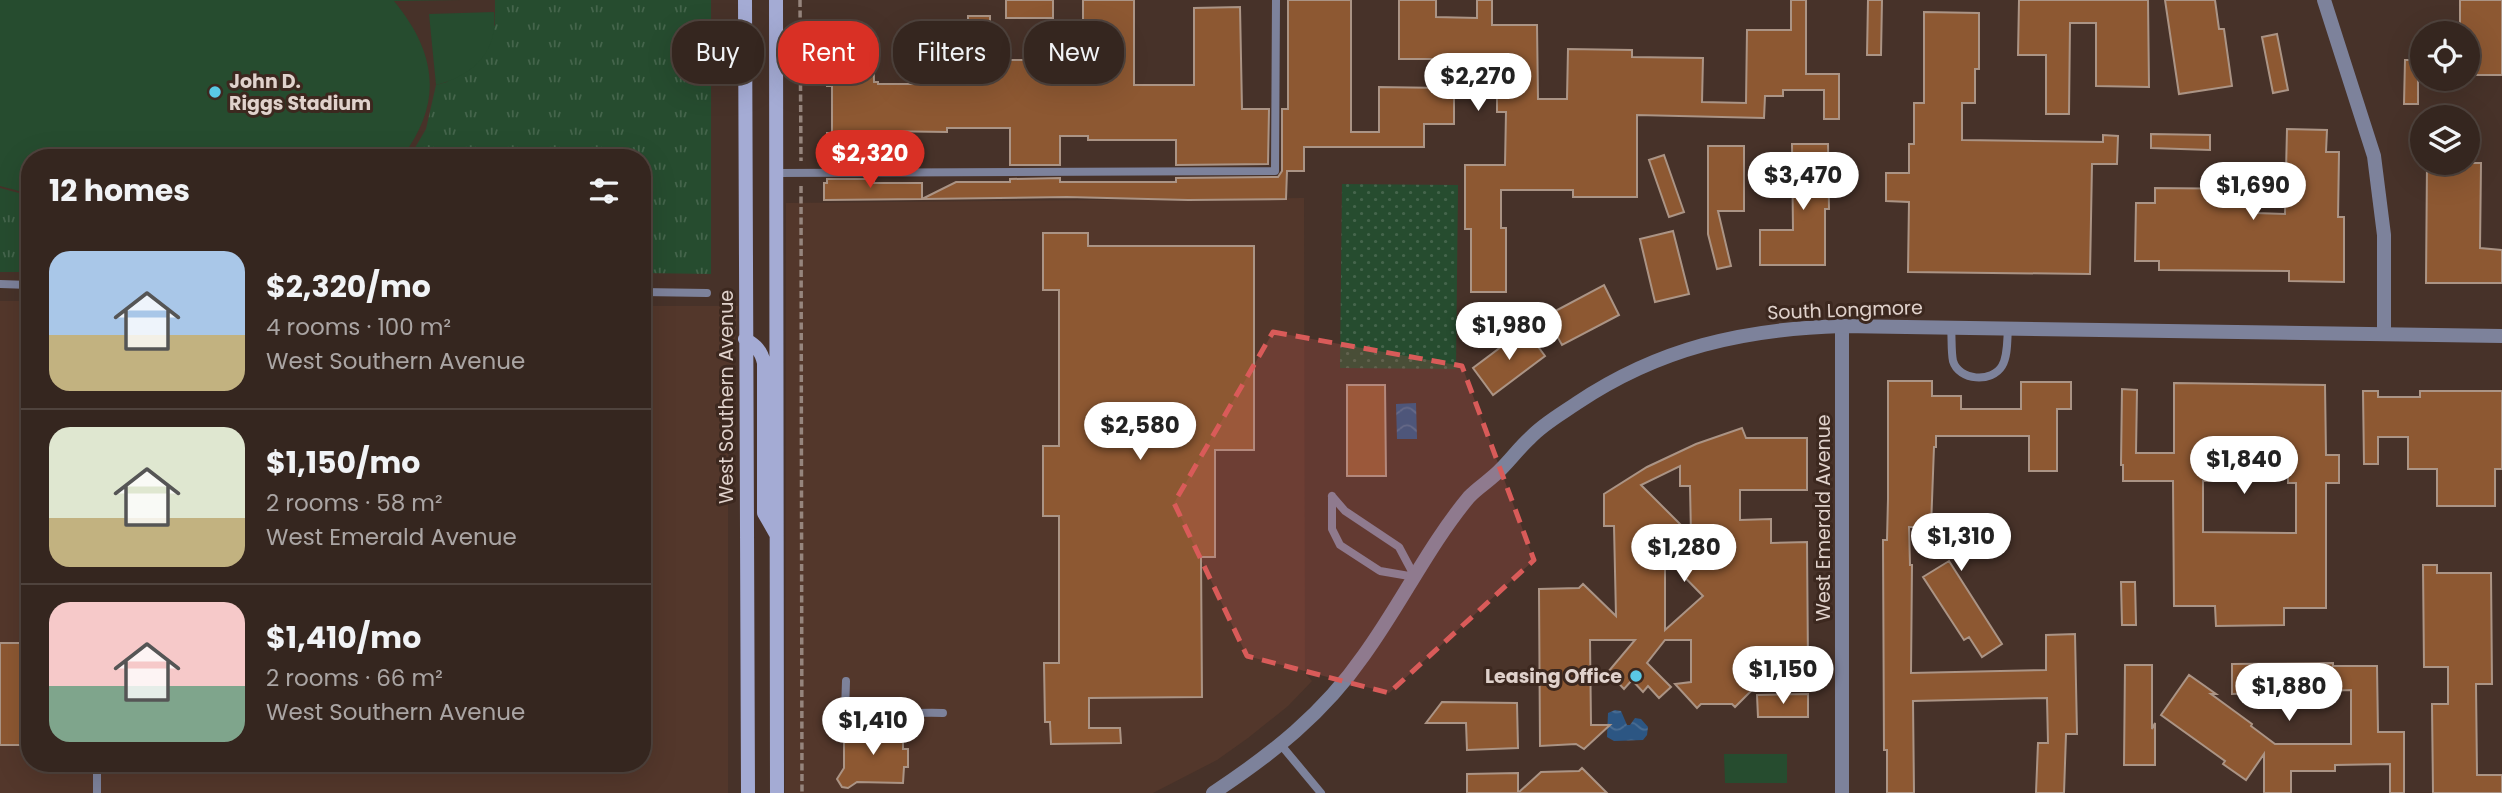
<!DOCTYPE html>
<meta charset="utf-8">
<style>
:root{--surface:#35261f;--page:#40322c;--text:#f1f3f6;--muted:#aaa5a4;--line:#4f433d;--accent:#d93025}
body{margin:0;font-family:Poppins,sans-serif;background:var(--page);color:var(--text);height:100vh;display:flex;flex-direction:column;font-size:26px;white-space:nowrap}
*{box-sizing:border-box;margin:0}
p{font-size:23px;color:var(--muted)}
.icon{flex:none;width:38px;height:38px;fill:none;stroke:currentColor;stroke-width:2;stroke-linecap:round;stroke-linejoin:round}
.map{position:relative;flex:1;overflow:hidden}
.details{position:absolute;left:21px;top:149px;width:630px;height:623px;display:flex;flex-direction:column;background:var(--surface);border-radius:28px;box-shadow:0 7px 28px #0002,0 0 0 2px var(--line)}
.details>*{flex:none}
.guide{position:absolute;left:672px;top:21px;width:665px;height:63px;display:flex;gap:14px}
.controls{position:absolute;left:2410px;top:21px;display:grid;gap:14px}
.controls a{display:grid;place-items:center;width:70px;height:70px;border-radius:50%;background:var(--surface);box-shadow:0 7px 28px #0002,0 0 0 2px var(--line);font-size:35px}
.price{position:absolute;translate:-50% -60px;padding:0 16px;border-radius:24px;background:#fff;color:#222;font-size:23px;line-height:46px;filter:drop-shadow(0 2px 4px #0008)}
.price::after{content:'';position:absolute;left:50%;top:42px;width:21px;height:16px;margin-left:-10px;background:inherit;clip-path:polygon(0 0,100% 0,50% 100%)}
.price.selected{background:var(--accent);color:#fff}
ul{padding:0;list-style:none}
li{display:flex;align-items:center;gap:21px;height:175px;padding:0 28px}
li+li{border-top:2px solid var(--line)}
li span{display:grid;place-items:center;flex:none;width:196px;height:140px;border-radius:21px;color:#555}
li>.icon{margin-inline-start:auto}
span .icon{width:84px;height:84px;fill:#fffc;stroke-width:1}
li b{font-size:30px}
h2{display:flex;justify-content:space-between;align-items:center;height:84px;padding:0 28px;font-size:30px}
.chip{padding:0 24px;border-radius:28px;background:var(--surface);box-shadow:0 7px 28px #0002,0 0 0 2px var(--line);font-size:24px;line-height:63px}
.chip.selected{background:var(--accent);color:#fff}
.map>svg:first-child{display:block}
</style>
<div class="map">
<svg width="2502" height="793" viewBox="0 0 2502 793">
<defs>
<pattern id="grass-tufts" width="24" height="20" patternUnits="userSpaceOnUse" patternTransform="scale(1.75)"><rect width="24" height="20" fill="#264c2f"/><path d="M3 7l-1-3M5 7V3M7 7l1-3M15 17l-1-3M17 17v-4M19 17l1-3" fill="none" stroke="#45654c"/></pattern>
<pattern id="park-dots" width="8" height="8" patternUnits="userSpaceOnUse" patternTransform="scale(1.75)"><rect width="8" height="8" fill="#264c2f"/><path d="M2 2h.1M6 6h.1" fill="none" stroke="#45654c" stroke-width="1.8" stroke-linecap="round"/></pattern>
<pattern id="water-waves" width="16" height="10" patternUnits="userSpaceOnUse" patternTransform="scale(1.75)"><rect width="16" height="10" fill="#2c5683"/><path d="M0 5q4-4 8 0t8 0" fill="none" stroke="#4a6d93"/></pattern>
</defs>
<rect width="100%" height="100%" fill="#473229"/>
<path fill="#53372b" d="M1304 198 1305 673 1312 681 1288 706 1248 738 1217 760 1153 793H785L786 203Z
M0 301H30V763H642V306H738L728 421V793H0Z"/>
<path fill="url(#grass-tufts)" d="M495 0H711V274L642 273V158H409L426 129 436 85 447 82 495 25Z
M0 188 30 196V272H0Z"/>
<path fill="url(#park-dots)" d="M1342 184 1458 185 1456 369 1340 368Z"/>
<path fill="#264c2f" d="M0 0H461L394 1C436 52 444 102 402 157L30 158V194L0 186Z
M494 12C498 53 473 75 436 85L429 14Z
M1724 754H1787V783H1725Z"/>
<path fill="url(#water-waves)" d="M929 24 935 29 944 31 948 41 944 48 934 49 927 55 922 50 924 46 929 44 930 40 923 36 921 32 923 27Z
M1416 403 1417 439H1397L1396 404Z
M1615 710 1621 711 1627 725H1630L1635 718 1641 719 1648 727 1647 735 1643 740 1614 741 1607 737 1608 713Z"/>
<path fill="#8d5832" stroke="#ab9485" stroke-width="2" fill-rule="evenodd" d="M1006 0H1053V18H1006Z
M1083 0H1134V85H1194V8L1240 7 1242 109H1269L1268 164 1176 165V140H1088V136H1060V165H1010V128H947V132L878 131V137H874V166H827V133H832V86H827V33H873L874 82H878V84H944V81H966V52H962V27H968V16H990V60H1083Z
M1288 0H1351V132H1379V87L1444 88V59H1399V0H1436V17L1477 18V0H1492V25H1537L1538 99H1567L1568 49 1632 50V57L1703 58 1702 102 1746 103 1747 30H1791V0H1806V74H1839V119H1824V90H1783V96H1765L1764 118 1637 115V197H1573V190H1501V228H1506V292H1471V229H1465V165H1505L1506 112H1497V89H1454V124H1424V147H1304V171H1287L1286 199 1188 200 1067 197 922 199 956 182H1010V179L1060 178V182H1176V178L1278 177 1282 171V109H1288Z
M1868 0H1882L1881 55H1867Z
M2019 0H2148L2149 87 2096 86V23H2070L2069 114H2046V55H2018Z
M2165 0H2215L2219 29H2224L2232 86 2179 94Z
M2460 0H2502V75H2468V33H2460Z
M1924 12 1979 13V69H1975V103H1962V140L2103 142V135L2118 136 2117 164H2092L2090 274 1908 272 1909 202 1886 201V173H1909V144H1914V103H1924Z
M2277 34 2288 90 2273 93 2262 37Z
M2405 60H2418V104H2404Z
M2287 129 2327 130 2326 152H2339L2338 217H2344V282L2289 281V271L2159 270V261H2135L2136 203H2155V188L2256 189V213L2285 214Z
M2151 134 2210 135V150L2151 148Z
M1792 144H1828L1829 209H1825V265H1760V230H1793Z
M1708 146H1744V211H1718L1731 266 1717 269 1708 234Z
M1664 155 1684 212 1669 217 1649 160Z
M2427 163H2481L2480 248 2502 250V283H2426Z
M827 179H874V183H922V199L824 200V183H827Z
M1673 231 1689 294 1655 302 1640 239Z
M1043 233H1088V246H1254V450H1215V557H1201L1202 697 1089 698V728H1120L1121 743 1051 744 1050 722H1045L1044 663H1059V516H1043V446H1059V290H1043Z
M1604 285 1619 315 1562 345 1546 316Z
M1525 329 1545 356 1493 395 1473 368Z
M1888 381H1932V396H1961V409H2021V382H2071V409H2057V471H2029V436H1936V447H1934L1931 527H1909L1910 565H1912L1911 673 2046 670V635L2075 634 2077 734H2066L2064 793H2036L2038 743H2048L2047 698 1913 701 1914 793H1887V750H1884L1883 540H1887L1888 499Z
M2174 383 2325 385 2326 455H2339V483H2326V608H2284V625L2216 626 2215 606H2174L2173 481H2123V465H2121L2122 389 2137 390 2136 453H2174ZM2212 453H2288V483H2296V533L2203 532V481H2212Z
M1347 385H1385L1386 476H1347Z
M2363 391H2378V397H2420V391H2502V469H2495V506H2437V469H2408V437H2378V464H2364Z
M1742 428 1746 438H1807V490H1740V520L1771 519V543L1807 542 1808 665 1752 666 1751 691 1735 707 1732 704H1701L1697 708 1675 684 1691 682V640H1665L1647 663 1671 687 1659 698 1648 686 1643 692 1632 680 1624 689 1608 672 1635 640H1590L1591 725H1610L1584 749 1576 744 1540 746 1539 589 1579 588 1583 584 1616 616 1614 526H1604V494L1647 467 1696 444ZM1680 466V486H1690L1691 535 1641 485ZM1665 557 1703 596 1665 630Z
M1949 561 2002 644 1982 657 1969 637 1964 640 1923 577Z
M2423 565H2437V573H2491L2492 684H2476L2477 775H2502V793H2433L2432 704H2448V667H2424Z
M2121 582H2135L2136 625H2122Z
M0 643H30V745H0Z
M2333 663V666H2377L2378 732H2404V793H2390V764L2335 765V771H2291V793H2264V754L2246 780 2223 764 2225 761 2161 715 2189 675 2216 694H2211L2252 724 2251 726 2275 744H2351V690L2232 694V664Z
M2125 665H2152V729L2155 723V765H2124Z
M1808 694V717H1758L1757 695Z
M1442 702 1517 703 1518 748 1467 750 1466 723H1426Z
M844 729 903 730V749H908V767H904L903 783 857 782 848 788 842 787 837 779 844 768Z
M1582 768 1607 793H1518L1541 772 1579 771Z
M1518 773V793H1467V774Z"/>
<g fill="none" stroke-linecap="round" stroke-linejoin="round">
<path stroke="#96857d" stroke-width="3.5" stroke-dasharray="7 3.5" stroke-linecap="butt" d="M800 0 801 161
M801 186 802 793"/>
<path stroke="#7d829b" stroke-width="8" d="M777 173 1275 171 1276 0
M0 284 30 285
M642 292 707 293
M1951 327C1952 338 1951 351 1953 361 1959 381 1992 383 2002 366 2008 356 2007 340 2008 328
M1332 496V529L1340 545 1380 571 1415 577
M1332 496 1345 511 1399 547 1415 577
M846 681 845 711 850 715C881 715 911 712 943 713
M845 702H884L899 712 884 723H853L847 720 845 711
M1281 745 1321 793
M97 793V763"/>
<path stroke="#7d829b" stroke-width="14" d="M2324 0 2374 156 2384 235V334
M1842 326V793"/>
<path stroke="#7d829b" stroke-width="14" d="M1213 793C1272 754 1323 714 1364 655 1401 604 1429 545 1469 497 1477 488 1492 479 1501 469 1511 459 1520 447 1530 438 1543 424 1561 414 1577 403 1659 348 1743 329 1842 326L2502 336"/>
<path stroke="#a4abd4" stroke-width="14" d="M745 0 748 793
M776 0 777 793
M745 339C756 346 761 350 764 363V513L776 534"/>
</g>
<path fill="#d95b59" fill-opacity="0.2" stroke="#d95b59" stroke-width="5" stroke-dasharray="14 9" stroke-linejoin="round" d="M1273 332 1462 366 1534 560 1389 693 1247 656 1174 503Z"/>
<g fill="#5ac8e5" stroke="#3c281f" stroke-width="2.5">
<circle cx="215" cy="92" r="7"/>
<circle cx="1636" cy="676" r="7"/>
</g>
<g text-anchor="middle" dominant-baseline="central" stroke-width="6" stroke-linejoin="round" paint-order="stroke">
<g font-size="19" font-weight="bold" fill="#e0d2cc" stroke="#3c281f" text-anchor="start">
<text x="229" y="81">John D.<tspan x="229" dy="22">Riggs Stadium</tspan></text>
<text x="1622" y="676" text-anchor="end">Leasing Office</text>
</g>
<g font-size="19" fill="#e0d2cc" stroke="#3c281f">
<text transform="translate(1845 310) rotate(-2)">South Longmore</text>
<text transform="translate(726 397) rotate(-90)">West Southern Avenue</text>
<text transform="translate(1823 518) rotate(-90)">West Emerald Avenue</text>
</g>
</g>
</svg>
<div class="controls">
<a><svg class="icon" aria-label="locate" viewBox="0 0 24 24"><circle cx="12" cy="12" r="6"/><path d="M12 2v4M12 18v4M2 12h4M18 12h4"/></svg></a>
<a><svg class="icon" aria-label="layers" viewBox="0 0 24 24"><path d="M12 4l9 5-9 5-9-5zM3 14l9 5 9-5"/></svg></a>
</div>
<b class="price" style="left:1478px;top:113px">$2,270</b>
<b class="price selected" style="left:870px;top:190px">$2,320</b>
<b class="price" style="left:1803px;top:212px">$3,470</b>
<b class="price" style="left:2253px;top:222px">$1,690</b>
<b class="price" style="left:1509px;top:362px">$1,980</b>
<b class="price" style="left:1140px;top:462px">$2,580</b>
<b class="price" style="left:2244px;top:496px">$1,840</b>
<b class="price" style="left:1961px;top:573px">$1,310</b>
<b class="price" style="left:1684px;top:584px">$1,280</b>
<b class="price" style="left:1783px;top:706px">$1,150</b>
<b class="price" style="left:2289px;top:723px">$1,880</b>
<b class="price" style="left:873px;top:757px">$1,410</b>
<div class="guide">
<a class="chip">Buy</a>
<a class="chip selected">Rent</a>
<a class="chip">Filters</a>
<a class="chip">New</a>
</div>
<section class="details">
<h2>12 homes<svg class="icon" aria-label="filters" viewBox="0 0 24 24"><path d="M4 7h16M4 17h16"/><circle cx="9" cy="7" r="2"/><circle cx="15" cy="17" r="2"/></svg></h2>
<ul>
<li><span style="background:linear-gradient(#a9c7e8 60%,#c2b280 0)"><svg class="icon" aria-label="home" viewBox="0 0 24 24"><path d="M3 11l9-7 9 7M6 9v11h12V9"/></svg></span><div><b>$2,320/mo</b><p>4 rooms · 100 m²</p><p>West Southern Avenue</p></div></li>
<li><span style="background:linear-gradient(#dfe7d0 65%,#c2b280 0)"><svg class="icon" aria-label="home" viewBox="0 0 24 24"><path d="M3 11l9-7 9 7M6 9v11h12V9"/></svg></span><div><b>$1,150/mo</b><p>2 rooms · 58 m²</p><p>West Emerald Avenue</p></div></li>
<li><span style="background:linear-gradient(#f6c9c9 60%,#7fa58c 0)"><svg class="icon" aria-label="home" viewBox="0 0 24 24"><path d="M3 11l9-7 9 7M6 9v11h12V9"/></svg></span><div><b>$1,410/mo</b><p>2 rooms · 66 m²</p><p>West Southern Avenue</p></div></li>
</ul>
</section>
</div>
